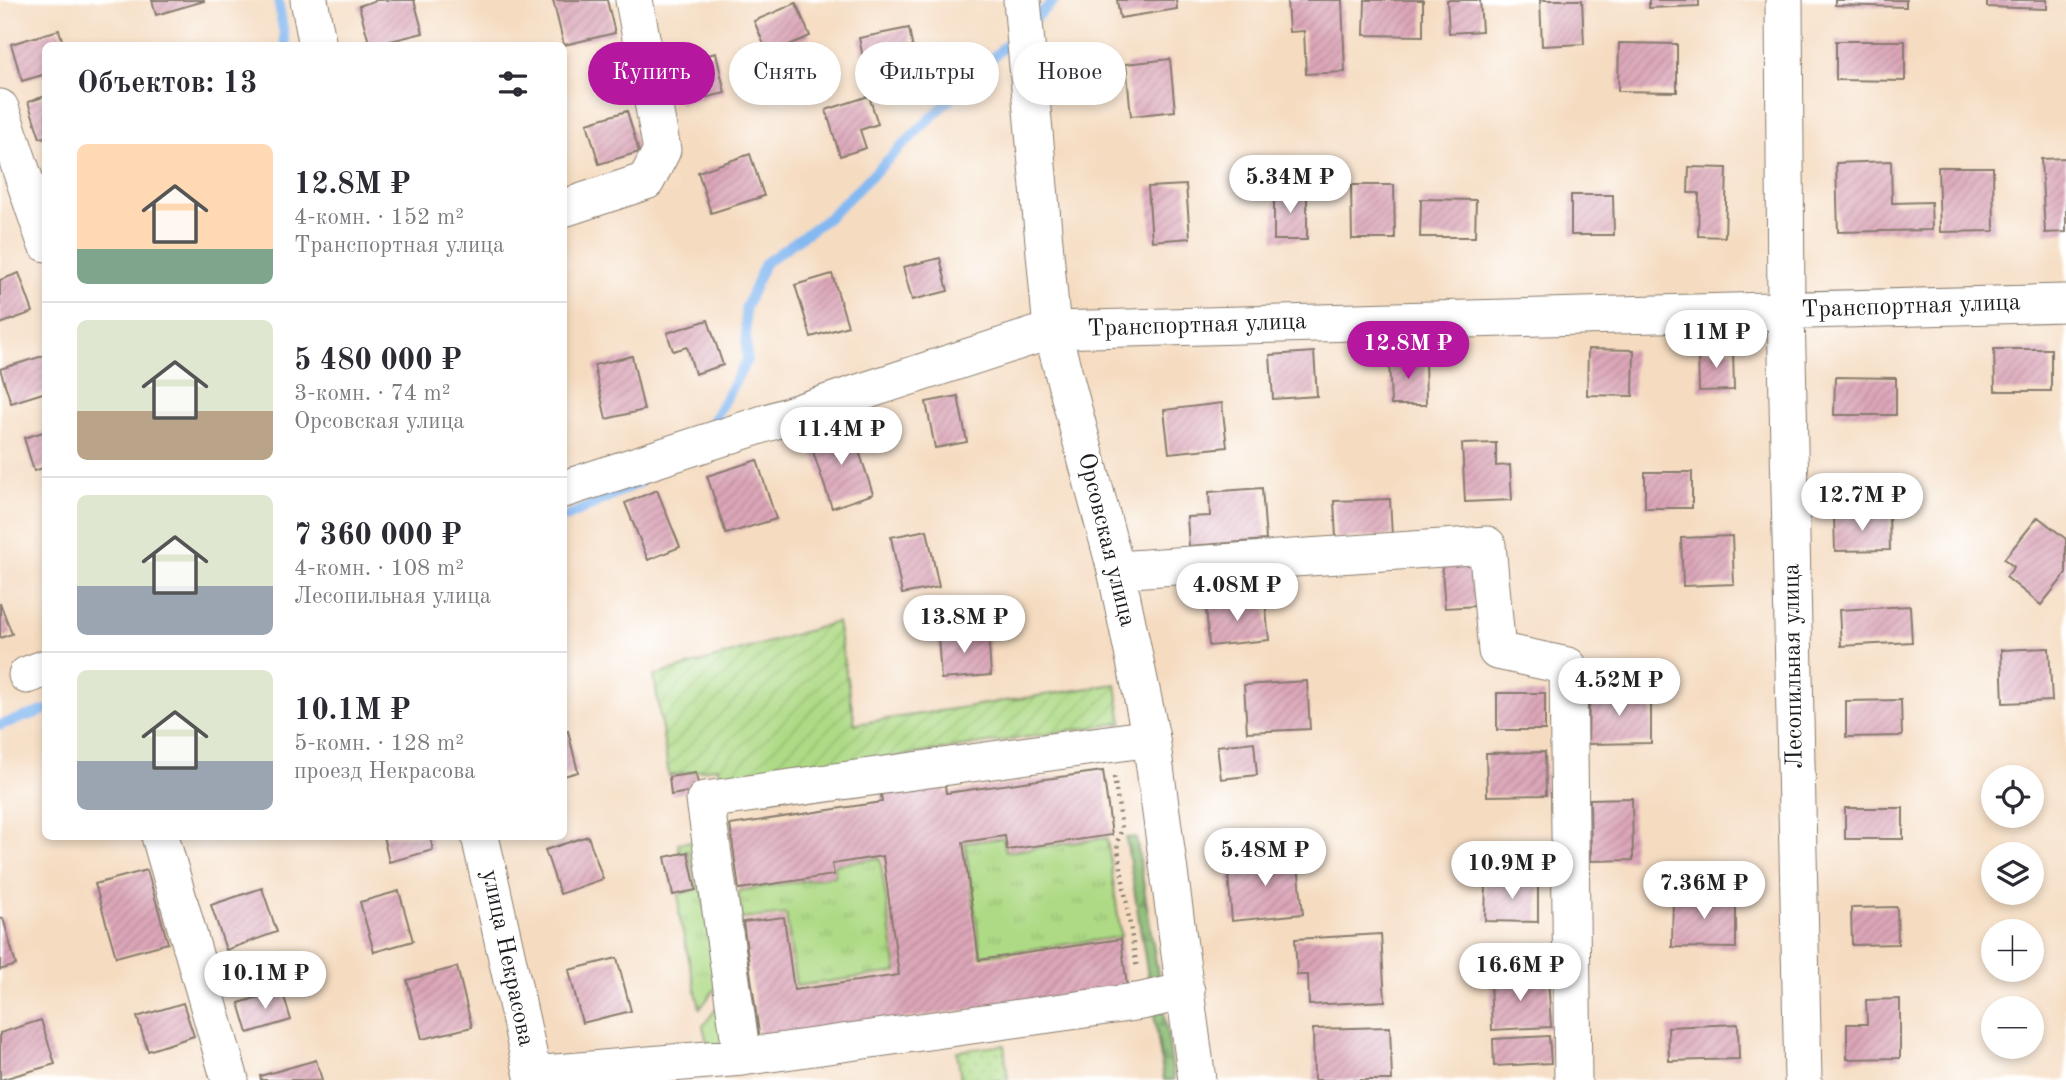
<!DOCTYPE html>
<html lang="ru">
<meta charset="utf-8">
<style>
:root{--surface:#fff;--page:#f2f2f3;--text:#2b2b33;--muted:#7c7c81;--line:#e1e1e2;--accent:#b5179e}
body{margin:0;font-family:"Old Standard TT",serif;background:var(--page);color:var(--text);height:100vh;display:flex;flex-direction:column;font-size:26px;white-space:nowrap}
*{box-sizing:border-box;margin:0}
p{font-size:23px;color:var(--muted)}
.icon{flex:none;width:38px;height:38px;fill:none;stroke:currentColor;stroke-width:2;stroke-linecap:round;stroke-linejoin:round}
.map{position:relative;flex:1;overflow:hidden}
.panel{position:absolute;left:42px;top:42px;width:525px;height:798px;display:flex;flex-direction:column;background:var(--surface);border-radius:10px;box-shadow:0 4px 10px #0003}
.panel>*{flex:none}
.hud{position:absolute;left:588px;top:42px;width:665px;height:63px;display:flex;gap:14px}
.tools{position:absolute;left:1981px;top:765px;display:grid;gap:14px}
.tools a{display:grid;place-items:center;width:63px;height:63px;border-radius:50%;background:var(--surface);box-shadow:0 4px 10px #0003;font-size:35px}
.price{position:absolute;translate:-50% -60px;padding:0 16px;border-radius:24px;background:#fff;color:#222;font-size:23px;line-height:46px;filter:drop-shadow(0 2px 4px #0008)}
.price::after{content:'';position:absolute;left:50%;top:42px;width:21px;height:16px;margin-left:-10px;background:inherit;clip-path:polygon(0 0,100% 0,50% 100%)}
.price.on{background:var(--accent);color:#fff}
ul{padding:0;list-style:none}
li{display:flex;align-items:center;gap:21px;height:175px;padding:0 35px}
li+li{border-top:2px solid var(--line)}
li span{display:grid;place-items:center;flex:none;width:196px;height:140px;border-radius:10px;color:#555}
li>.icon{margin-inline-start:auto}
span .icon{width:84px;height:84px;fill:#fffc;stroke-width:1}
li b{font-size:30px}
h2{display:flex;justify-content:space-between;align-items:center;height:84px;padding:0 35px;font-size:30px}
.chip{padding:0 24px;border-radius:32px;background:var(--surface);box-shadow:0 4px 10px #0003;font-size:24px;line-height:63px}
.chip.on{background:var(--accent);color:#fff}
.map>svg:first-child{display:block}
</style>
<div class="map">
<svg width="2066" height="1080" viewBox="0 0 2066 1080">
<defs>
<pattern id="grass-tufts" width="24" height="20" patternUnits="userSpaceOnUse" patternTransform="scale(1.75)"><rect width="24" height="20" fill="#aeda85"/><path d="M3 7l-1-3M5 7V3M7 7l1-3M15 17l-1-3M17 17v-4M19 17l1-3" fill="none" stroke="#95ba72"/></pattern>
<pattern id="forest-firs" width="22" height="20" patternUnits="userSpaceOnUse" patternTransform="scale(1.75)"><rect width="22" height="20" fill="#8aba72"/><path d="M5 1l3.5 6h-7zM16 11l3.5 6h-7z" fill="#769f62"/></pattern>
<pattern id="park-dots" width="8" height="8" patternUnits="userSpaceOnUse" patternTransform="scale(1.75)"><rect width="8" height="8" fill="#aeda85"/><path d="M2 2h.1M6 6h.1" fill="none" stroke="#95ba72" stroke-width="1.8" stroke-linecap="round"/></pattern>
<pattern id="garden-furrows" width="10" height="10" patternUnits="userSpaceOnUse" patternTransform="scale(1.75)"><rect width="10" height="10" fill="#aeda85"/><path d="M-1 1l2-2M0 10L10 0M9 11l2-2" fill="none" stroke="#95ba72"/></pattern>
<pattern id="building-hatch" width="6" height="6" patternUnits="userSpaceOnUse" patternTransform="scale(1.75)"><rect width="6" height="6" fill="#dba6b8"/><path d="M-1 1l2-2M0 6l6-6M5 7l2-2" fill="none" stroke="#bb8e9e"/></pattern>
</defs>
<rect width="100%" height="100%" fill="#fff"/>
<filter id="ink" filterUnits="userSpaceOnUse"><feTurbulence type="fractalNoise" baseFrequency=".0143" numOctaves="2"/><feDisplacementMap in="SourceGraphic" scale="14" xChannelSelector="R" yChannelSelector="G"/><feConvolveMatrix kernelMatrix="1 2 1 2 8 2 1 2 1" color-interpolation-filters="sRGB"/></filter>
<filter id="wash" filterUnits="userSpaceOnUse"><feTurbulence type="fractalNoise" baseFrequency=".00686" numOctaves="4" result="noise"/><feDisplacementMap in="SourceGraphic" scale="28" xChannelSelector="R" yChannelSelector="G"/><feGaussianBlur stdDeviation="1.57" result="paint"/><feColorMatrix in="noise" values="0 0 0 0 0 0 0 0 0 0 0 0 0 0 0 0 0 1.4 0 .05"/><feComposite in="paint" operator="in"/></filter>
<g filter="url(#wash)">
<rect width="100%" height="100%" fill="#f5dcc1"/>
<path fill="url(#grass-tufts)" stroke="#657b50" stroke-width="2" d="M1003 838 1006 852 1107 838 1121 937 981 956 965 843Z
M695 841 717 986 700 1009 679 915V894L696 890 688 851 679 853 678 843Z
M880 858 897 972 796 986 786 914 742 919 738 891 835 876 834 865Z
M722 1001 730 1053 710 1055 703 1026Z"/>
<path fill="url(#forest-firs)" stroke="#536b47" stroke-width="2" d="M1136 837 1160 988 1150 989 1126 838Z
M1164 1011 1174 1080H1164L1154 1013Z"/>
<path fill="url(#park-dots)" stroke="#657b50" stroke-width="2" d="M1004 1045 1008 1080H961L957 1051Z"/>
<path fill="url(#garden-furrows)" stroke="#657b50" stroke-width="2" d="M837 622 855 724 1116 684 1122 723 721 783 718 767 669 776 654 676Z"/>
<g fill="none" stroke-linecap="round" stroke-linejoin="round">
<path stroke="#83b8f1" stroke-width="10" d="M278 0 286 46
M1034 19 1055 0
M707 431 747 360 745 309 765 263 828 218 1013 38
M564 518 640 482
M0 725 46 710"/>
</g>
<g id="blocks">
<path fill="url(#building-hatch)" d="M152 0H204V1L156 15Z
M377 0H414L423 33 370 46 359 6Z
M553 0H607L615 33 564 45Z
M1117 0H1176L1177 9 1120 18Z
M1287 0H1342L1345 72 1306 74 1304 31 1289 32Z
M1365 0H1423V36L1364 35Z
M1447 0H1480L1482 31 1449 33Z
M1540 0H1582L1584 44 1542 46Z
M1649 0H1699V6L1649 8Z
M1835 0H1906V7L1835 5Z
M1987 0H2047V9L1987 7Z
M796 3 810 36 768 54 754 21Z
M909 28 918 78 869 88 859 38Z
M59 30 64 46H46V74L22 81 11 44Z
M1836 41H1905V81L1836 80Z
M1619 43 1677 44V92L1618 91Z
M716 53 725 93 679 104 671 64Z
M1170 59 1175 111 1131 116 1126 64Z
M46 96V137L40 138 28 102Z
M869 96 878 124 860 130 866 148 840 156 826 110Z
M627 111 639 152 599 164 587 123Z
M750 154 764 196 711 213 698 172Z
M2066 158V232L2045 233 2041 159Z
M1891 161 1892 203 1931 202 1932 230 1838 232 1836 163Z
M1689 167 1727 168 1725 237 1698 236 1699 193H1688Z
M1938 167H1993L1994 231 1940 232Z
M1186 185 1190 238 1152 241 1148 187Z
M1351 185H1394L1395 239H1352Z
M1274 190H1307V240H1274Z
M1571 195H1613L1614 235H1571Z
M1421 199 1476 200 1475 237H1420Z
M940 258 948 291 912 300 903 267Z
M19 273 33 312 0 324V280Z
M832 274 848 326 811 337 795 285Z
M708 320 723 365 695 374 687 347 673 351 667 333Z
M1588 349 1634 350 1633 396 1587 395Z
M1994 349H2051V391H1995Z
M1733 350 1734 390 1699 391 1698 351Z
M1314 352 1317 396 1273 399 1270 355Z
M46 355V392L11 403 0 369Z
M632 356 644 410 606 419 594 365Z
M1389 357H1425L1426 405H1391Z
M1835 377 1896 378V415H1834Z
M958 396 967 442 935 448 926 402Z
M1222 403 1227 447 1169 453 1164 410Z
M851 426 873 494 832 508 809 440Z
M46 431V467L34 471 24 438Z
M1496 443V466L1510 465 1512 500 1465 502 1462 444Z
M757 460 776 519 726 534 707 476Z
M1645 472H1692V508H1645Z
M1262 488 1266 540 1189 546 1187 517 1210 516 1209 492Z
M657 490 680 547 648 560 625 503Z
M1390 499 1392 536 1336 538 1334 501Z
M1889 515 1890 550 1835 551 1834 516Z
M2038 517 2066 539V574L2041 605 2006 577 2014 567 2004 559Z
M927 530 939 587 902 594 891 537Z
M1732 536 1734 584 1683 586 1681 538Z
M1474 557 1477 606 1445 608 1441 559Z
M1265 600 1269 640 1209 646 1206 606Z
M0 603 12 634 0 638Z
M1910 606 1912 642 1841 646 1839 610Z
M988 632 991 675 941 679 938 635Z
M2049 648 2052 701 2003 703 2001 650Z
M1307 681 1310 729 1247 732 1244 685Z
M1607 684H1629V698H1651V743L1588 744 1589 695H1607Z
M1497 693H1545V730H1497Z
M1901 700 1902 736 1846 737V701Z
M568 731 578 772 564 776V732Z
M1254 742 1257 775 1221 779 1217 746Z
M1545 752 1546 795 1487 796 1486 753Z
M1103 771 1112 835 1007 850 1005 836 963 842 979 960 1121 939 1127 987 760 1040 743 922 784 917 794 990 899 975 883 856 832 864 834 875 739 889 730 825 882 802 880 787 944 778 946 793Z
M696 773 699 790 671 795 669 777Z
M1632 798 1633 860 1591 861 1590 799Z
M1845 808H1903V839H1845Z
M383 836H430L433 850 389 862Z
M588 836 603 879 560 894 545 850Z
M688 852 696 890 673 895 665 857Z
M1297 854 1303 914 1232 921 1227 861Z
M147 870 168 943 116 957 95 884Z
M1486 880H1538V922L1485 921Z
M262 888 277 932 226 950 211 905Z
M399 891 413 941 374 952 360 902Z
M1673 895H1736V948L1672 947Z
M1897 907 1898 944 1852 945 1851 908Z
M3 918 16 965 0 970V919Z
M1381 934 1385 1001 1309 1005 1308 975H1297L1295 939Z
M617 958 631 1011 582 1023 569 970Z
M457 967 472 1027 422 1039 407 980Z
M1548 976 1551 1027 1492 1030 1490 979Z
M282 990 291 1020 248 1033 239 1003Z
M1900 999V1058L1847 1059V1024H1867L1866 1000Z
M183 1003 194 1036 148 1051 137 1017Z
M41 1020 55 1064 0 1080V1033Z
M1738 1024 1739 1059 1669 1061 1668 1027Z
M1390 1027 1392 1080H1314L1313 1029Z
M1549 1036 1551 1063 1494 1066 1493 1039Z
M316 1060 322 1080H261L260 1076Z"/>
</g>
</g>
<g filter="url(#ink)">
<use href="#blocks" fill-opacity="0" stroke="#887c6e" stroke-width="2"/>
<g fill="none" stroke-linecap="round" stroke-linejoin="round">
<g stroke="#887c6e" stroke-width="39">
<path id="minor" d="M309 0 318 46
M1022 0 1052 330 1116 570 1151 738 1197 1080
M1784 0 1786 310 1803 1080
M0 108 46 243
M564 208 646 181 662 150 634 0
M564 489 1052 330 2066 303
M1116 570 1487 545 1497 651 1568 666 1573 1080
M27 675 46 668
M160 836 230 1080
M480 836 534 1080
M742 1057 705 800 1151 738
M533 1075 742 1057 1142 1001 1186 991"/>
</g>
<path stroke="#887c6e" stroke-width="4.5" stroke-dasharray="2 5" stroke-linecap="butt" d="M1114 777 1122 828 1117 843 1137 969"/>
<use href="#minor" stroke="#fff" stroke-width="37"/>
</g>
</g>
<g text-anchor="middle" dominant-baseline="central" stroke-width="7" stroke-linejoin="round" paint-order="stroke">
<g font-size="24" fill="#1c1c1c" stroke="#fff">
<text transform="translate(1911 307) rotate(-2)">Транспортная улица</text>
<text transform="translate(1197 326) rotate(-2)">Транспортная улица</text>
<text transform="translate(1106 540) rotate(76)">Орсовская улица</text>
<text transform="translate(1794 666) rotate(-91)">Лесопильная улица</text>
<text transform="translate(507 958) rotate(78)">улица Некрасова</text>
</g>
</g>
</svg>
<div class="tools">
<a><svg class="icon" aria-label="locate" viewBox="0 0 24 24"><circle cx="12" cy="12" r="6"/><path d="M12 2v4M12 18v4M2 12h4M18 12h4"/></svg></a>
<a><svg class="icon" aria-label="layers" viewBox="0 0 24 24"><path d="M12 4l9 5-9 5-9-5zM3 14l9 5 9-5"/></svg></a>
<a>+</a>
<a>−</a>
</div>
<b class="price" style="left:1290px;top:215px">5.34M ₽</b>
<b class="price" style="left:1716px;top:370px">11M ₽</b>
<b class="price on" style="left:1408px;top:381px">12.8M ₽</b>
<b class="price" style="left:841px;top:467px">11.4M ₽</b>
<b class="price" style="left:1862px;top:533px">12.7M ₽</b>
<b class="price" style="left:1237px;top:623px">4.08M ₽</b>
<b class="price" style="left:964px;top:655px">13.8M ₽</b>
<b class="price" style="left:1619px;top:718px">4.52M ₽</b>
<b class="price" style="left:1265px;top:888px">5.48M ₽</b>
<b class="price" style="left:1512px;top:901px">10.9M ₽</b>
<b class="price" style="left:1704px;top:921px">7.36M ₽</b>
<b class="price" style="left:1520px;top:1003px">16.6M ₽</b>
<b class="price" style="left:265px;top:1011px">10.1M ₽</b>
<div class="hud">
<a class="chip on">Купить</a>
<a class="chip">Снять</a>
<a class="chip">Фильтры</a>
<a class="chip">Новое</a>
</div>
<section class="panel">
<h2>Объектов: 13<svg class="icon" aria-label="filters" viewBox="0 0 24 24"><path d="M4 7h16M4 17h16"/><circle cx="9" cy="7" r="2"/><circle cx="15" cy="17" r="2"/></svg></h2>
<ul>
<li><span style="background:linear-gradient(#ffd9b3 75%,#7fa58c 0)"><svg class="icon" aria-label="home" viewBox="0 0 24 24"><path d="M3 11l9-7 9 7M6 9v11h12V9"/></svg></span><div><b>12.8M ₽</b><p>4-комн. · 152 m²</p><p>Транспортная улица</p></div></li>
<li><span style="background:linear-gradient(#dfe7d0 65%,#b9a48a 0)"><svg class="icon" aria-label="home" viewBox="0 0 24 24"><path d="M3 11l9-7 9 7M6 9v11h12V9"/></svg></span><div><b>5 480 000 ₽</b><p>3-комн. · 74 m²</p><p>Орсовская улица</p></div></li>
<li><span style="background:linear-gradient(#dfe7d0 65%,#9aa5b1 0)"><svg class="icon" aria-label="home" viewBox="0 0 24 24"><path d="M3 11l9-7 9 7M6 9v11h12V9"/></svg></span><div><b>7 360 000 ₽</b><p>4-комн. · 108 m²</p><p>Лесопильная улица</p></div></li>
<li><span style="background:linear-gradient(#dfe7d0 65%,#9aa5b1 0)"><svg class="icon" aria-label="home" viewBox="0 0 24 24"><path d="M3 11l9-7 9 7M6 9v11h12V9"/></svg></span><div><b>10.1M ₽</b><p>5-комн. · 128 m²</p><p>проезд Некрасова</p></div></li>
</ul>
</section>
</div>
